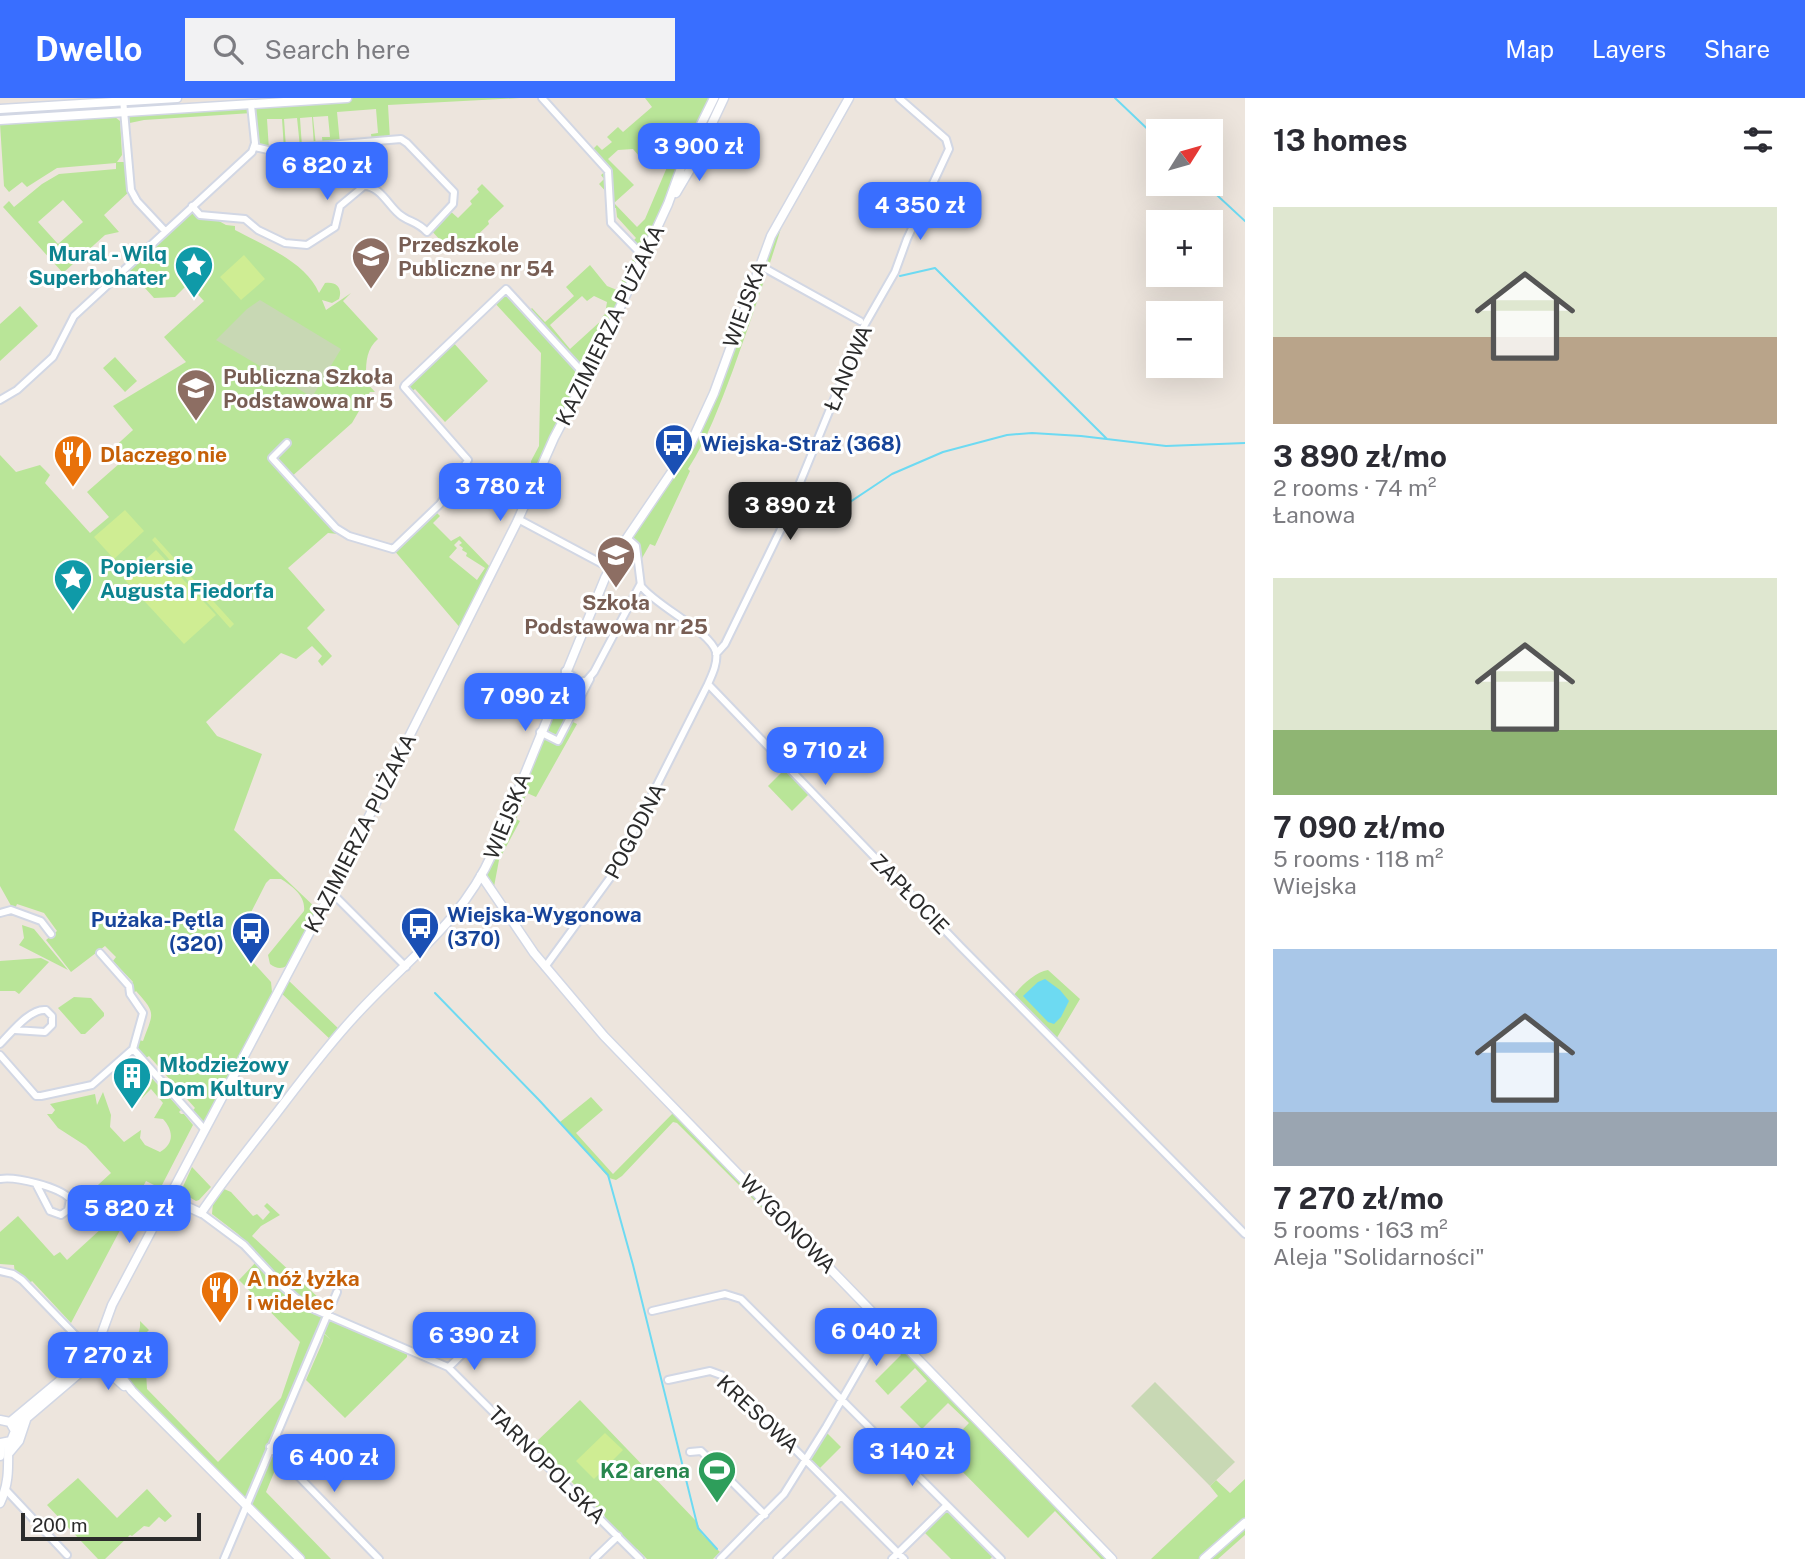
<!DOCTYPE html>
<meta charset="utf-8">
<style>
:root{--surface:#fff;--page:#f2f2f3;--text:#2b2b33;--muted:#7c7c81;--accent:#396eff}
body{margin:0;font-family:"Public Sans",sans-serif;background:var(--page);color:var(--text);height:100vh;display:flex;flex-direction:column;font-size:26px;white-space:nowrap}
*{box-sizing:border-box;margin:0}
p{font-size:23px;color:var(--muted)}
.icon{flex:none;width:38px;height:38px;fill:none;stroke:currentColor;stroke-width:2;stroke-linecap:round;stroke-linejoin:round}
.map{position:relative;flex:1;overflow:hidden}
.sheet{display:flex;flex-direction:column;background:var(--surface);width:560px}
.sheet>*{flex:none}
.needle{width:46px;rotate:53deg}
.buttons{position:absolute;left:1146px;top:21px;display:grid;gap:14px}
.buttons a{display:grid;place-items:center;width:77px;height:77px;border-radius:0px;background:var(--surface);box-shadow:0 7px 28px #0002;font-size:35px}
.scale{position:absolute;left:21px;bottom:18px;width:180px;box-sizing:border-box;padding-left:7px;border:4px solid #2b2b2b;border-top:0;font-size:19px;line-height:24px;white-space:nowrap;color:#2b2b2b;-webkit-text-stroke:5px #fff;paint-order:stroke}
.price{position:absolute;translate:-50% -60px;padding:0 16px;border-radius:14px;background:var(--accent);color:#fff;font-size:23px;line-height:46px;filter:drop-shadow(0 2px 4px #0008)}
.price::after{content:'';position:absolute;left:50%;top:42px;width:21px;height:16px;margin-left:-10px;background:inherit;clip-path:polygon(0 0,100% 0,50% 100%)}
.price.selected{background:#222;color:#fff}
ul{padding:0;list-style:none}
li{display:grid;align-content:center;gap:14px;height:371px;padding:0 28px}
li span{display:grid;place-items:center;height:217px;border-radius:0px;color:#555}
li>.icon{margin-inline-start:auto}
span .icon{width:126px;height:126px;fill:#fffc;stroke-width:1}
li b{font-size:30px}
h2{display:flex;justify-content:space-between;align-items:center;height:84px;padding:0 28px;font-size:30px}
header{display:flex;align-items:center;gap:42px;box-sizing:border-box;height:98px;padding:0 35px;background:var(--accent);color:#fff}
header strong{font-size:33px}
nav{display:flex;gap:38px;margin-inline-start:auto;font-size:24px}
.search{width:490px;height:63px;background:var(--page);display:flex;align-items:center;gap:18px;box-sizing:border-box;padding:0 24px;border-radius:0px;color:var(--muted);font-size:26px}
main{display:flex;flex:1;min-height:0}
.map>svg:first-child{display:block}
</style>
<header>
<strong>Dwello</strong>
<div class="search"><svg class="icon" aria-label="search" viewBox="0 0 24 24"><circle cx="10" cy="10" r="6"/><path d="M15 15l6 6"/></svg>Search here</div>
<nav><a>Map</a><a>Layers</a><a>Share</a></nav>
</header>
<main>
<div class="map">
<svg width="1245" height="1461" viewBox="0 0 1245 1461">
<rect width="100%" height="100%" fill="#ede5dd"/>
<path fill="#b9e598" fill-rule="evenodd" d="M347 0H520L388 7 390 42 372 44 371 36 378 35 376 11 337 14 340 46 323 48 322 39H330L328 18 313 19 316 48H314L312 19 300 20 302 49H300L297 20 284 21 286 50 284 51 282 21H267L269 52 255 49 252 15 144 22 125 26 124 14Z
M645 0H709L678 77 532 391 528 389 531 377V363L539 348 541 255 493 203 506 191 528 214 532 210 545 224 574 198 566 189 590 167 607 188 617 192 637 153 630 146 636 140 617 119 616 110H610L609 97 599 86 604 81 601 77 607 72 590 54 597 47 602 52 612 44 607 39 618 29 623 34 652 9ZM661 41 676 48 645 121 637 129 614 105 634 87 608 61 618 52 633 51 640 59 648 52 654 58ZM582 198 587 203 594 198 607 204 605 216 602 219 603 221 570 251 550 227Z
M115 19 120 23 122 57 117 64H128L131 92 104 117 119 134 105 137 63 175 3 109 9 103 14 109 42 86 59 76 116 71V65L57 70 27 89 22 84 9 94 4 88 0 26ZM63 102 83 124 58 146 38 124Z
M482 86 504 108 488 123 489 126 464 150 461 147 452 155 430 131 449 112 458 120 472 106 470 103 479 94 477 91Z
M192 108 226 127 235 128V132C263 147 306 164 319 195L325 185C336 183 343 190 339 201L332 205 322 202 326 212 351 195 343 203 378 241C365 252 366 267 366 284L375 294H370L352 325 290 380 341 434 338 436 328 435 288 470 325 512 307 530 332 558 322 568 318 563 322 558 312 548 296 561 281 555 206 624 217 638 262 656 234 732 319 813C311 830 294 885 270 866L268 857 304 813C306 798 292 788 281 781H270L266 785 241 834 243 853 271 884 273 904 205 1032 190 1015 195 1010 149 958 143 962 133 951 135 941 143 943C153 915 157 916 136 893L131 898 129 888 133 884 113 863 116 859 105 848 71 874 46 842 57 833 44 815 17 806 14 813 0 788V357L16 374 40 367 50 377 45 385 90 435 109 419 87 394 120 365 110 353 133 332 113 308 186 264 164 239 204 203 188 186 175 199 154 200 126 169Z
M778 125 782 127C767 176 750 224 733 272 720 306 708 340 688 371L690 373 655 448 650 446 641 462 638 463 637 455 627 440 699 329Z
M20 208 38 228 0 263V226Z
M451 242 488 283 445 324 415 291 410 295 405 287Z
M115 259 137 283 125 294 103 270Z
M434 412 440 418 433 425 451 443 460 438 492 471 462 532 393 451ZM459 442 462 445 459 447 463 450 462 452 467 455 466 458 485 470 477 482 449 459 457 450 454 447Z
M576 597 578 605 569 622 577 626 536 699 527 695 516 721 520 723 499 762 493 794 484 779 555 598Z
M787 669 811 694 792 713 768 688Z
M22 827 34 831 68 872 19 847 24 840Z
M41 860 49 864 19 896 15 893H0V863Z
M1048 872 1080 901 1055 943 1012 900C1019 889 1035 874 1048 872Z
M286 880 341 933 332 943 279 893Z
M74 899 91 900 104 915V918L85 936H81L58 910Z
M147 975 181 1012 179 1014 181 1016H184L193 1027 162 1087 158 1089 146 1083 71 1225 32 1183 27 1188 15 1177 14 1167 0 1166V1134L18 1118 54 1158 60 1154 67 1162 102 1130 70 1093 86 1098 111 1075 86 1048 58 1030 47 1016H52L55 1012 50 1006 95 996 97 1007 103 994 111 1017 110 1029 124 1044 141 1032 140 1040 145 1047 160 1054C175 1045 173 1032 163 1021L154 1020 163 1005 151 991 142 1000 137 1001 128 992Z
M591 999 603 1012 576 1035 613 1076 677 1011 1112 1461H1101L1055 1413 1028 1440 942 1353 969 1325 948 1305 922 1331 900 1309 927 1283 915 1270 888 1297 875 1283 901 1257 884 1230H879L859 1207 677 1025 673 1024 622 1078 616 1082 609 1080 560 1024Z
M192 1069 211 1089 199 1102 196 1103 184 1096 182 1098 180 1095Z
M224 1091 231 1094 253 1118 257 1116 263 1122 270 1114 264 1108 267 1105 280 1117 261 1128 252 1138 321 1202 320 1209 302 1201 292 1192 238 1136 212 1116 213 1104Z
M258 1162 303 1206 407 1250V1259L345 1320 306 1282 323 1243 324 1236 331 1242 324 1235 326 1221 270 1352 280 1360 266 1394 331 1461H296L166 1326 103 1269 113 1262 114 1249H127C136 1242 141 1234 140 1223L149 1232 144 1237 147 1291 218 1364 281 1300 300 1244 239 1182Z
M580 1302 697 1424 702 1436 720 1454 713 1461H647L637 1451 632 1450 605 1423V1418L568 1380 563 1381 541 1361 545 1357 535 1345Z
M824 1332 841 1349 817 1373 805 1361Z
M78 1380 117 1420 147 1391 172 1418 165 1424 159 1419 149 1429 144 1428 132 1438 130 1437 105 1461H98L47 1407Z
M1245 1381V1419L1242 1427H1245V1437L1218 1461H1151L1218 1398 1210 1388 1216 1382 1230 1395Z
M947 1407 995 1456 990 1461H951L922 1432Z"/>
<path fill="#c8d8b4" d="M260 202 341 251 312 299 216 242 247 211Z
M1155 1284 1235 1364 1210 1388 1131 1308Z"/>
<path fill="#cfed93" d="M244 157 265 181 241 202 220 179Z
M125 412 144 433 114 461 94 439Z
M155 439 234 526 230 530 152 442Z
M156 452 216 517 184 546 124 481Z
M605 1335 623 1352 594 1381 576 1363Z"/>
<path fill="#6ddaf2" d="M1045 881 1060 892 1069 903 1061 919 1054 926 1048 924 1023 898 1038 884Z"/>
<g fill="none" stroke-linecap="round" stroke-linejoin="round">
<path stroke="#6ddaf2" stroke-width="2" d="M1115 0 1158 41
M1205 86 1245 123
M900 178 935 170 1107 341
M789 427 832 416 892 376 943 354 1007 337 1032 335 1081 338 1166 348 1245 345
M435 895 539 1002 608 1077 633 1167 698 1430 717 1451"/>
<g stroke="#d2d7e4" stroke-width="10">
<path id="minor" d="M542 0 608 73 611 125 644 159
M123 1 131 92 137 103 165 133
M192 108 200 117 245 121 258 132 285 145 307 147 335 129 340 108 364 88C380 88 388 107 399 116 408 124 417 123 427 134L453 106 454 94 407 45 401 41 268 52 255 49
M759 167 860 223
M0 302 17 292 53 259 74 218 252 54 255 45 251 7
M287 345 272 360 336 430 349 438 393 451 440 406 468 362 404 289 405 287 506 191 586 278
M518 421 610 470
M627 440 636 448 641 488C656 508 710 533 716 554 718 565 712 577 708 586L961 849 1245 1136
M716 556 725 546 781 431 864 228 895 174 907 141 949 51 946 41 899 0
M577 585 587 582 594 574 640 487
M557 592 571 594 577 587 574 579 565 573
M540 634 558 643 590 581
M331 794 406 869
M0 815 11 812 41 823 51 836
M545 869 610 780 708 586
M0 946C11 935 30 910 46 912L52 918V927L45 934 15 932
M133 951 205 1032
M0 957 36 998H41L92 987 133 951 143 915 130 896 129 888 100 855
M0 1081C15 1078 60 1089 70 1101L68 1112 61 1117 50 1113 36 1086
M201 1115 244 1147 282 1188 304 1207 448 1269 640 1461
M0 1173 13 1176 22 1182 81 1243 86 1252
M652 1213 725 1196 741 1201 1001 1461
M449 1269 488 1231
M668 1282 710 1273 721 1277 904 1461
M270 1349 379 1461
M690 1354 701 1353 765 1417
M6 1392 67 1457
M224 1461 337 1194
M594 1461 618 1438
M720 1461 784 1396 826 1329 885 1227
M777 1461 841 1398
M892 1461 947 1407"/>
</g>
<g stroke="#d2d7e4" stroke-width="11">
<path id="tertiary" d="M0 11 177 0
M0 22 347 0
M676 95 692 68 724 0
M481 777 534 855 604 938 1112 1461
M171 1101 201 1115C224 1081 250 1049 275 1017 301 983 327 948 356 917 407 861 461 826 493 754L605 480 627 440 690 347 714 295 771 138 849 0
M100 1240 112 1207 331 794 517 424 554 340 596 260 632 184 668 106 685 59 714 0
M86 1255a14 14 0 1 1 28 0a14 14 0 1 1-28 0Z
M111 1265 132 1293 300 1461
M103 1269 124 1288
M0 1322 10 1324 15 1333 11 1343 0 1345
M10 1324 87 1260
M15 1330 82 1273 95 1268
M0 1347V1358
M9 1355 19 1343 26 1322
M0 1405C10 1384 8 1367 8 1344
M1204 1461 1245 1425"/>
</g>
<use href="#minor" stroke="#fff" stroke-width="6"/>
<use href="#tertiary" stroke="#fff" stroke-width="8"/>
</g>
<defs>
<g id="school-pin" transform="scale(2.0125)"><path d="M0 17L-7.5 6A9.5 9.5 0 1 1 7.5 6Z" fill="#8d6e63" stroke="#fff"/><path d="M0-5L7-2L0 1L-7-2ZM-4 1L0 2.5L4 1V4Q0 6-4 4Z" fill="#fff"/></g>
<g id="sight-pin" transform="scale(2.0125)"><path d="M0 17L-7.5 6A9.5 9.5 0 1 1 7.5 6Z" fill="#0f9aa8" stroke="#fff"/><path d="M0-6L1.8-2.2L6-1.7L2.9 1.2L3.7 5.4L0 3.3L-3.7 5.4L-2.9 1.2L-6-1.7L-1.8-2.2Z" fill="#fff"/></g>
<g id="bus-pin" transform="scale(2.0125)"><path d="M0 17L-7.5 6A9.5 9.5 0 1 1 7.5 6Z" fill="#1a4fb4" stroke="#fff"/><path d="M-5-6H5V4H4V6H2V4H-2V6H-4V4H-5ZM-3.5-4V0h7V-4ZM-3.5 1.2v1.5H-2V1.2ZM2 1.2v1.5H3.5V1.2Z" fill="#fff"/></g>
<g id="restaurant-pin" transform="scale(2.0125)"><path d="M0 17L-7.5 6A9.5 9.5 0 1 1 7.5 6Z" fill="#e8710a" stroke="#fff"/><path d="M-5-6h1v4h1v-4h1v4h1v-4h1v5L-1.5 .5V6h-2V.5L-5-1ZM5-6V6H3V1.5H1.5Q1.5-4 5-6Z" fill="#fff"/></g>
<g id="building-pin" transform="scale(2.0125)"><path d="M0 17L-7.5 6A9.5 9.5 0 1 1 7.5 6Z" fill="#0f9aa8" stroke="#fff"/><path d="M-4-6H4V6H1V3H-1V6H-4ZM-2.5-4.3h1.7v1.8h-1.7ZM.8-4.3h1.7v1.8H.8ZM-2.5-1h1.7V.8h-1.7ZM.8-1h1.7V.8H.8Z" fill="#fff"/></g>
<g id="stadium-pin" transform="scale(2.0125)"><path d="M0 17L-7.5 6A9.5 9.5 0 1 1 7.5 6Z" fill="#2e9e5b" stroke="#fff"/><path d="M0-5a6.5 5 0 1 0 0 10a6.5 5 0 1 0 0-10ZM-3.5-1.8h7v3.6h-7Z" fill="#fff"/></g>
</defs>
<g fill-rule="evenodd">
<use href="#school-pin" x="371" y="158"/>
<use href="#sight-pin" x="194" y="167"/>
<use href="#school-pin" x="196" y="290"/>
<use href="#bus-pin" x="674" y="345"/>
<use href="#restaurant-pin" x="73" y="356"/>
<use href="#school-pin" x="616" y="457"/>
<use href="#sight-pin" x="73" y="480"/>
<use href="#bus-pin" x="420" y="828"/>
<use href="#bus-pin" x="251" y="833"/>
<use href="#building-pin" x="132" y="978"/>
<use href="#restaurant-pin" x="220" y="1192"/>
<use href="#stadium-pin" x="717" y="1372"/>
</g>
<g text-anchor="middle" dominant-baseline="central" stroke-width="6" stroke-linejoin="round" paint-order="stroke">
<g font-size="21" font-weight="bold" fill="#785e54" stroke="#fff" text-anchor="start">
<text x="398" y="146">Przedszkole<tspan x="398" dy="24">Publiczne nr 54</tspan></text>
<text x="223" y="278">Publiczna Szkoła<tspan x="223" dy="24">Podstawowa nr 5</tspan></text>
<text x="616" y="504" text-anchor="middle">Szkoła<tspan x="616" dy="24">Podstawowa nr 25</tspan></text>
</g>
<g font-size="21" font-weight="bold" fill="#0d838f" stroke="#fff" text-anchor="start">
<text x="167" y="155" text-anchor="end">Mural - Wilq<tspan x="167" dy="24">Superbohater</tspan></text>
<text x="100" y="468">Popiersie<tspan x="100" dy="24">Augusta Fiedorfa</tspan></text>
<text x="159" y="966">Młodzieżowy<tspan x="159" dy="24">Dom Kultury</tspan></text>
</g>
<g font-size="21" fill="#2b2b2b" stroke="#fff">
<text transform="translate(745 206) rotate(-70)">WIEJSKA</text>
<text transform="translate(610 227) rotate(-64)">KAZIMIERZA PUŻAKA</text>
<text transform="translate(848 270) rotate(-67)">ŁANOWA</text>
<text transform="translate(507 718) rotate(-68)">WIEJSKA</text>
<text transform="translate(635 733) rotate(-62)">POGODNA</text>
<text transform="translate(360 735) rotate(-63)">KAZIMIERZA PUŻAKA</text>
<text transform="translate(910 796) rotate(46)">ZAPŁOCIE</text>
<text transform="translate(788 1126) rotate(46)">WYGONOWA</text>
<text transform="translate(758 1316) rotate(43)">KRESOWA</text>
<text transform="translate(547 1367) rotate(45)">TARNOPOLSKA</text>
</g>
<g font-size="21" font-weight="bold" fill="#164399" stroke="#fff" text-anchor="start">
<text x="701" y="345">Wiejska-Straż (368)</text>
<text x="447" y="816">Wiejska-Wygonowa<tspan x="447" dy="24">(370)</tspan></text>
<text x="224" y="821" text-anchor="end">Pużaka-Pętla<tspan x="224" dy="24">(320)</tspan></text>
</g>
<g font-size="21" font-weight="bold" fill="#c56008" stroke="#fff" text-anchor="start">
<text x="100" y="356">Dlaczego nie</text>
<text x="247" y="1180">A nóż łyżka<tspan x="247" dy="24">i widelec</tspan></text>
</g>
<g font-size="21" font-weight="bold" fill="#27864d" stroke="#fff" text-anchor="end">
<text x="690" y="1372">K2 arena</text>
</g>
</g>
</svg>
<div class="buttons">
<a><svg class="needle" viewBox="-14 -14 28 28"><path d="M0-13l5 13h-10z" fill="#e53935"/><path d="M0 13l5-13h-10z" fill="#7c7c81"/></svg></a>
<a>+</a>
<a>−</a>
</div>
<div class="scale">200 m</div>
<b class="price" style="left:699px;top:85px">3 900 zł</b>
<b class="price" style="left:327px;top:104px">6 820 zł</b>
<b class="price" style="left:920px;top:144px">4 350 zł</b>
<b class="price" style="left:500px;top:425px">3 780 zł</b>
<b class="price selected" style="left:790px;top:444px">3 890 zł</b>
<b class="price" style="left:525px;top:635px">7 090 zł</b>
<b class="price" style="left:825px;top:689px">9 710 zł</b>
<b class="price" style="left:129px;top:1147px">5 820 zł</b>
<b class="price" style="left:876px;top:1270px">6 040 zł</b>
<b class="price" style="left:474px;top:1274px">6 390 zł</b>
<b class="price" style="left:108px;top:1294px">7 270 zł</b>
<b class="price" style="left:912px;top:1390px">3 140 zł</b>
<b class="price" style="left:334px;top:1396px">6 400 zł</b>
</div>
<section class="sheet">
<h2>13 homes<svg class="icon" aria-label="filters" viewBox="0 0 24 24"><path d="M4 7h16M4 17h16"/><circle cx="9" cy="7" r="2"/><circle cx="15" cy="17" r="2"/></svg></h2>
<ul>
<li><span style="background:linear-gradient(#dfe7d0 60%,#b9a48a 0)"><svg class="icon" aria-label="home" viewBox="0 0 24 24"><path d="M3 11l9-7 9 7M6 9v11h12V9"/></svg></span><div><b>3 890 zł/mo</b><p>2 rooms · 74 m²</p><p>Łanowa</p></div></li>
<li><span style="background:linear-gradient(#dfe7d0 70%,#8fb573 0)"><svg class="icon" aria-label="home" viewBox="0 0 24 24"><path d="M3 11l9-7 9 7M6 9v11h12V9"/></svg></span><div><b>7 090 zł/mo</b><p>5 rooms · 118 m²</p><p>Wiejska</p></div></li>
<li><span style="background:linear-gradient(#a9c7e8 75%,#9aa5b1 0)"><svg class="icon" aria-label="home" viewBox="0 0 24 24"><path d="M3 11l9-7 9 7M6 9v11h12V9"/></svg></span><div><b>7 270 zł/mo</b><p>5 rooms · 163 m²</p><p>Aleja &quot;Solidarności&quot;</p></div></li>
</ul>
</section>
</main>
